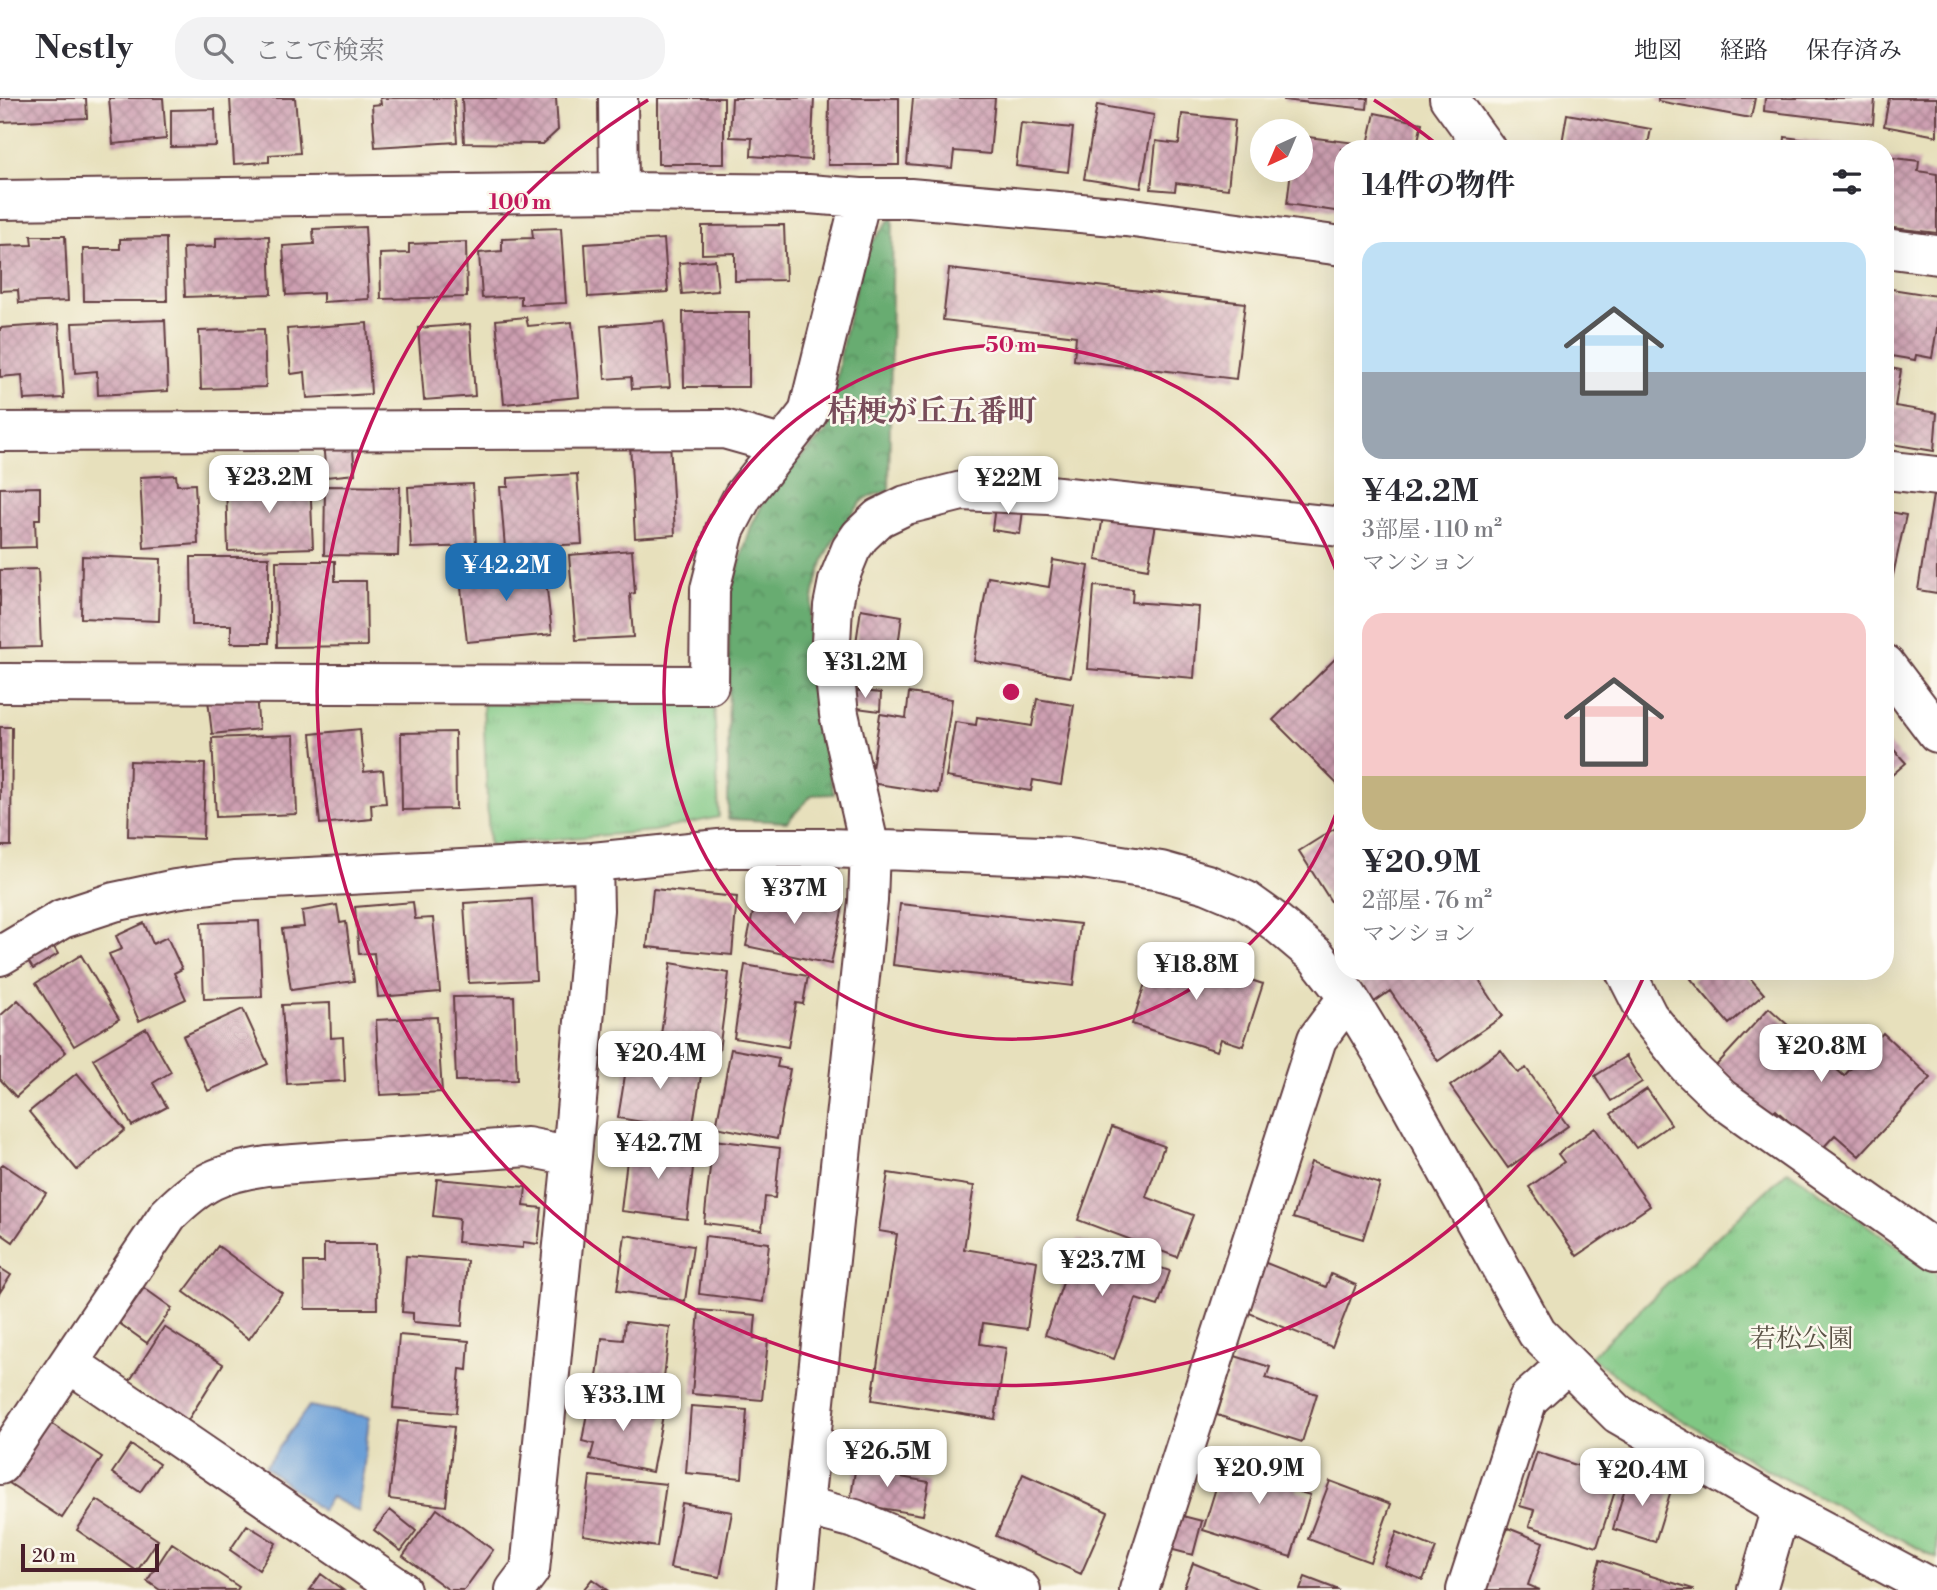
<!DOCTYPE html>
<html lang="ja">
<meta charset="utf-8">
<style>
:root{--surface:#fff;--page:#f2f2f3;--text:#2b2b33;--muted:#7c7c81;--line:#e1e1e2;--accent:#1f6fb2}
body{margin:0;font-family:"Libre Bodoni","Noto Serif JP",serif;background:var(--page);color:var(--text);height:100vh;display:flex;flex-direction:column;font-size:26px;white-space:nowrap}
*{box-sizing:border-box;margin:0}
p{font-size:23px;color:var(--muted)}
.icon{flex:none;width:38px;height:38px;fill:none;stroke:currentColor;stroke-width:2;stroke-linecap:round;stroke-linejoin:round}
.map{position:relative;flex:1;overflow:hidden}
.details{position:absolute;left:1334px;top:42px;width:560px;height:840px;display:flex;flex-direction:column;background:var(--surface);border-radius:28px;box-shadow:0 7px 28px #0002}
.details>*{flex:none}
.needle{width:46px;rotate:224deg}
.buttons{position:absolute;left:1250px;top:21px;display:grid;gap:14px}
.buttons a{display:grid;place-items:center;width:63px;height:63px;border-radius:50%;background:var(--surface);box-shadow:0 7px 28px #0002;font-size:35px}
.scale{position:absolute;left:21px;bottom:18px;width:138px;box-sizing:border-box;padding-left:7px;border:4px solid #4a1f2b;border-top:0;font-size:19px;line-height:24px;white-space:nowrap;color:#4a1f2b;-webkit-text-stroke:5px #fbf7ec;paint-order:stroke}
.price{position:absolute;translate:-50% -60px;padding:0 16px;border-radius:14px;background:#fff;color:#222;font-size:23px;line-height:46px;filter:drop-shadow(0 2px 4px #0008)}
.price::after{content:'';position:absolute;left:50%;top:42px;width:21px;height:16px;margin-left:-10px;background:inherit;clip-path:polygon(0 0,100% 0,50% 100%)}
.price.selected{background:var(--accent);color:#fff}
ul{padding:0;list-style:none}
li{display:grid;align-content:center;gap:14px;height:371px;padding:0 28px}
li span{display:grid;place-items:center;height:217px;border-radius:21px;color:#555}
li>.icon{margin-inline-start:auto}
span .icon{width:126px;height:126px;fill:#fffc;stroke-width:1}
li b{font-size:30px}
h2{display:flex;justify-content:space-between;align-items:center;height:84px;padding:0 28px;font-size:30px}
header{display:flex;align-items:center;gap:42px;box-sizing:border-box;height:98px;padding:0 35px;background:var(--surface);border-bottom:2px solid var(--line)}
header strong{font-size:33px}
nav{display:flex;gap:38px;margin-inline-start:auto;font-size:24px}
.search{width:490px;height:63px;background:var(--page);display:flex;align-items:center;gap:18px;box-sizing:border-box;padding:0 24px;border-radius:28px;color:var(--muted);font-size:26px}
.map>svg:first-child{display:block}
</style>
<header>
<strong>Nestly</strong>
<div class="search"><svg class="icon" aria-label="search" viewBox="0 0 24 24"><circle cx="10" cy="10" r="6"/><path d="M15 15l6 6"/></svg>ここで検索</div>
<nav><a>地図</a><a>経路</a><a>保存済み</a></nav>
</header>
<div class="map">
<svg width="1937" height="1492" viewBox="0 0 1937 1492">
<defs>
<pattern id="grass-tufts" width="24" height="20" patternUnits="userSpaceOnUse" patternTransform="scale(1.75)"><rect width="24" height="20" fill="#7fc783"/><path d="M3 7l-1-3M5 7V3M7 7l1-3M15 17l-1-3M17 17v-4M19 17l1-3" fill="none" stroke="#6faa71"/></pattern>
<pattern id="forest-crowns" width="20" height="18" patternUnits="userSpaceOnUse" patternTransform="scale(1.75)"><rect width="20" height="18" fill="#67ac71"/><path d="M2 6a3 3 0 1 1 6 0M12 15a3 3 0 1 1 6 0" fill="none" stroke="#578b5d"/></pattern>
<pattern id="building-cross-hatch" width="8" height="8" patternUnits="userSpaceOnUse" patternTransform="scale(1.75)"><rect width="8" height="8" fill="#cd9fb1"/><path d="M0 0l8 8M0 8l8-8" fill="none" stroke="#a88190"/></pattern>
</defs>
<rect width="100%" height="100%" fill="#fbf7ec"/>
<filter id="ink" filterUnits="userSpaceOnUse"><feTurbulence type="fractalNoise" baseFrequency=".0143" numOctaves="2"/><feDisplacementMap in="SourceGraphic" scale="14" xChannelSelector="R" yChannelSelector="G"/><feConvolveMatrix kernelMatrix="1 2 1 2 8 2 1 2 1" color-interpolation-filters="sRGB"/></filter>
<filter id="wash" filterUnits="userSpaceOnUse"><feTurbulence type="fractalNoise" baseFrequency=".00686" numOctaves="4" result="noise"/><feDisplacementMap in="SourceGraphic" scale="28" xChannelSelector="R" yChannelSelector="G"/><feGaussianBlur stdDeviation="1.57" result="paint"/><feColorMatrix in="noise" values="0 0 0 0 0 0 0 0 0 0 0 0 0 0 0 0 0 1.4 0 .05"/><feComposite in="paint" operator="in"/></filter>
<g filter="url(#wash)">
<rect width="100%" height="100%" fill="#e7e0bc"/>
<path fill="url(#grass-tufts)" stroke="#647357" stroke-width="2" d="M714 603 719 719 653 733 489 747 483 606Z
M1788 1072 1937 1176V1460L1775 1376 1660 1309 1590 1259Z"/>
<path fill="url(#forest-crowns)" stroke="#58664e" stroke-width="2" d="M893 118 889 393C881 395 870 397 864 402 858 407 852 417 847 423 785 499 814 610 834 696L812 697 787 724 728 721 729 499 751 429 770 391 827 333 844 238 865 153Z"/>
<path fill="#6b9fd7" stroke="#5a5f81" stroke-width="2" d="M309 1308 369 1319 359 1414 331 1399 322 1413 265 1369Z"/>
<g id="blocks">
<path fill="url(#building-cross-hatch)" d="M0 0H86L87 20 0 24Z
M109 0H163L166 41 113 46Z
M230 0H295L300 55 269 57V64L234 66Z
M380 0H454L457 44 375 49 372 7 381 6Z
M462 0H556L558 32 543 46 464 45Z
M658 0H724V66H658Z
M732 0H814L811 62 751 58 752 40 730 39Z
M829 0H899V67H828Z
M913 0H995L990 56 954 53 952 70 907 66Z
M1284 0H1368L1367 11 1284 2Z
M1658 0H1755L1751 20 1658 3Z
M1765 0H1875L1873 26 1764 13Z
M1889 0H1937V38L1884 28Z
M1097 7 1154 17 1141 90 1084 81Z
M215 11 216 48 171 49V12Z
M1375 15 1422 25 1416 51H1367Z
M1182 16 1235 22 1228 91 1176 85 1175 93 1151 91 1156 43 1179 46Z
M1567 16 1651 31 1647 51H1561Z
M1021 25 1073 30 1068 74 1016 68Z
M1300 38 1356 45 1355 51H1342V114L1287 106 1291 72H1300Z
M1785 39 1858 49V51H1784Z
M1885 59 1919 63 1918 73 1937 76V135L1885 129Z
M784 127 786 182 735 183V155L702 156V128Z
M365 129 369 201 323 204V195L286 197 283 148 314 146 313 131Z
M561 130 566 205 521 207V198L482 200 479 155 502 153V141L533 140 532 131Z
M31 138H65L68 203 19 205 18 192 0 193V148L32 147Z
M269 138 271 196 185 199 183 150 216 149V140Z
M166 140 167 203H84L83 151H120V141Z
M664 141 668 194 588 199 585 146Z
M466 144 467 199 381 201 380 156 409 155V146Z
M715 162 718 193 682 196 679 165Z
M949 171 1245 205 1236 281 1074 262 1076 238 943 222Z
M1885 190 1937 198V230L1932 260 1916 257 1915 262 1885 257Z
M683 214H749V289H684Z
M526 219 528 228 572 224 579 299 504 306 496 222Z
M165 222 168 293 98 297 97 273 75 275 72 225Z
M664 223 670 289 632 291 631 279 605 281 601 228Z
M367 225 371 296 307 300 305 274 291 276 287 231Z
M59 226 64 300 24 302 22 277 0 279V230Z
M470 226 475 298 424 302 418 230Z
M264 231 266 289 201 291 199 233Z
M1885 269 1901 272 1895 308 1937 315 1934 353 1885 345Z
M352 340 355 376 326 379 323 343Z
M670 343 675 437 635 440 630 345Z
M577 376 582 446 505 450 500 389H508V380Z
M176 377 177 387 195 386 198 446 144 450 140 379Z
M310 381 313 450 228 453 226 383Z
M473 386 476 448 411 450 408 389Z
M325 388 400 389 398 458 324 457Z
M40 389V421H35L36 449 0 450V390Z
M1934 391H1937V495L1918 492Z
M996 400 1024 404 1020 436 992 432Z
M1104 412 1157 420 1148 471 1096 462Z
M1885 413 1906 417 1890 491 1885 490Z
M632 452 635 495 630 496 633 539 576 542 569 457Z
M82 458 161 461 159 523 81 520Z
M191 459H269V545H231V527H192Z
M1053 462 1089 468 1071 579 974 563 988 479 1049 489Z
M276 463H335V483H366L367 548 277 549Z
M544 465 552 536 467 544 460 480 482 478 481 471Z
M38 471 41 549 0 550V472Z
M1094 488 1133 491 1132 504 1199 509 1194 580 1088 571Z
M861 511 902 518 895 571 853 565Z
M1342 554V691L1273 622Z
M851 592 881 595 880 613 849 609Z
M909 595 952 601 938 695 870 685 880 616 906 620Z
M256 597 259 631 212 636 208 602Z
M1037 601 1074 607 1061 687 1033 682 1031 693 946 679 955 624 976 627 977 619 1032 628Z
M0 629H12L11 748H0Z
M360 631 364 674 383 672 386 705 371 706 372 721 320 726 311 636Z
M455 634 456 711 402 712 401 635Z
M294 637 297 716 216 719 212 640Z
M1885 642 1906 665 1885 683Z
M130 663 205 666 203 741 128 738Z
M1342 726V821L1299 753Z
M758 790 843 808 831 866 746 848Z
M653 791 737 799 732 857 647 849Z
M532 801 536 882 469 885 464 805Z
M413 804 415 821 433 820 440 894 378 899 374 855 359 856 355 809Z
M900 806 1080 826 1073 888 893 867Z
M337 807 340 825 346 824 354 883 291 892 282 831 304 829 302 813Z
M259 823 262 899 204 901 201 825Z
M144 825 153 846 167 839 182 871 174 875 186 901 139 923 109 856 122 851 116 838Z
M45 834 58 856 33 871 20 849Z
M1156 851 1263 886 1243 948 1221 941 1217 953 1132 926Z
M81 857 119 921 74 948 36 885Z
M671 865 729 875 719 953 660 944Z
M745 867 808 878 803 906 796 905 788 949 734 940Z
M1370 873H1473L1503 918 1438 963 1390 893 1374 904 1358 881Z
M1700 873H1744L1764 896 1729 926 1691 881Z
M514 898 517 982 456 983 453 899Z
M18 902 66 954 16 999 0 981V918Z
M330 905 331 940 343 939 345 983 287 986 282 907Z
M1769 910 1844 978 1883 935 1931 980 1859 1058 1835 1037 1821 1052 1776 1012 1767 1020 1713 971Z
M243 911 268 966 208 993 183 938Z
M437 919 442 994 380 997 376 922Z
M146 930 171 974 153 985 167 1009 132 1028 93 961Z
M731 951 779 960 777 969 790 971 777 1041 716 1029Z
M1501 952 1518 975 1526 970 1568 1028 1508 1070 1450 988Z
M629 953 703 965 692 1032 618 1020Z
M1626 958 1642 984 1611 1003 1595 978Z
M77 975 125 1032 77 1072 29 1014Z
M1647 991 1671 1026 1636 1050 1611 1016Z
M1112 1029 1164 1048 1146 1099 1193 1117 1177 1159 1078 1122Z
M1595 1030 1650 1108 1577 1158 1529 1089 1564 1064 1558 1056Z
M713 1042 780 1050 775 1100 765 1099 762 1132 704 1125Z
M629 1045 695 1053 687 1121 621 1113Z
M1311 1064 1380 1086 1363 1141 1293 1120Z
M3 1066 46 1095 13 1144 0 1135V1070Z
M888 1075 974 1088 964 1151 1037 1163 1027 1231 983 1225 980 1246 1006 1250 995 1321 872 1302 897 1136 879 1133Z
M437 1081 526 1089 524 1108 542 1110 538 1146 523 1144V1150L457 1144 459 1121 433 1118Z
M625 1137 693 1148 685 1203 617 1193Z
M705 1138 769 1145 763 1204 699 1196Z
M1078 1141 1170 1173 1158 1208 1136 1201 1114 1261 1045 1237Z
M324 1146H376L377 1211H305L304 1164H324Z
M218 1148 282 1195 249 1241 184 1194Z
M406 1158 467 1163 462 1228 413 1224V1215L402 1214Z
M1256 1161 1326 1189 1331 1176 1356 1187 1332 1249 1237 1210Z
M0 1170 11 1177 0 1194Z
M144 1190 172 1210 147 1245 119 1225Z
M699 1212 756 1217 754 1240 768 1242 762 1302 692 1296Z
M625 1224 670 1229 663 1287 597 1279 602 1240 623 1242Z
M164 1229 223 1266 188 1322 129 1284Z
M399 1237 469 1243 467 1272 460 1271 456 1315 393 1310Z
M1235 1258 1270 1269 1266 1280 1317 1296 1302 1344 1217 1317Z
M590 1298 664 1312 652 1374 590 1361 594 1346 582 1343Z
M691 1308 747 1312 742 1380 686 1375Z
M46 1322 102 1359 62 1420 6 1383Z
M398 1323 454 1329 446 1408 389 1401Z
M131 1347 159 1366 140 1394 112 1375Z
M858 1354 877 1357 873 1374 929 1384 923 1417 850 1405Z
M1537 1354 1585 1370 1582 1380 1616 1390 1597 1449 1529 1428 1534 1412 1520 1408Z
M1257 1358 1304 1373 1297 1393 1310 1397 1291 1459 1203 1432 1223 1367 1252 1376Z
M1023 1376 1108 1414 1081 1476 996 1438Z
M1629 1376 1672 1389 1655 1444 1613 1431Z
M590 1378 666 1386 657 1449 583 1437Z
M1330 1383 1391 1406 1370 1464 1308 1441Z
M97 1402 158 1442 137 1473 77 1432Z
M682 1405 732 1414 720 1479 670 1470Z
M437 1411 493 1452 464 1492H449L403 1458Z
M390 1412 416 1433 401 1453 374 1432Z
M1171 1415 1202 1423 1193 1457 1162 1449Z
M247 1427 276 1445 259 1472 230 1452Z
M1508 1430 1543 1444 1528 1487 1540 1492H1482Z
M1397 1434 1436 1450 1423 1482 1384 1467Z
M172 1445 239 1489 237 1492H160L147 1483Z
M1600 1462 1693 1491V1492H1591Z
M1193 1465 1261 1492H1183Z
M321 1476 343 1492H310Z
M1305 1479 1339 1492H1300Z
M592 1481 607 1492H583Z"/>
</g>
</g>
<g filter="url(#ink)">
<use href="#blocks" fill-opacity="0" stroke="#623c41" stroke-width="2"/>
<g fill="none" stroke-linecap="round" stroke-linejoin="round">
<g stroke="#623c41" stroke-width="42">
<path id="minor" d="M618 0 619 94
M1449 0 1486 51
M0 102 619 94 808 96 861 100H910L1126 119 1342 148
M1885 150 1937 157
M0 334 724 331 781 347
M1885 372 1937 378
M1885 566 1937 635
M0 585 709 587 710 491 725 432 743 398 808 315 861 100
M0 858 62 821 114 804 175 791 234 783 593 764 729 750H829L1069 759 1161 773 1207 786 1245 802 1277 825 1316 858 1348 899 1381 953 1537 1235 1618 1316 1781 1410 1935 1492
M1625 873 1648 918 1687 967 1721 1000 1937 1153
M69 1265 401 1492
M0 1367 168 1117C202 1083 220 1075 267 1068L527 1049 572 1058
M805 1408 855 1421 1021 1492
M515 1492 530 1472 572 1058 594 812 593 764
M795 1492 868 803 870 751 839 616 831 544 833 508 838 483 851 451 860 438 879 420 906 407 962 393 1049 397 1342 429
M1139 1492 1317 941 1348 899
M1466 1492 1528 1301 1567 1266
M1757 1492 1781 1410"/>
</g>
<use href="#minor" stroke="#fff" stroke-width="38"/>
</g>
</g>
<g fill="none" stroke="#c2185b" stroke-width="3.5">
<path d="M1342 698A347 347 0 1 1 1342 490"/>
<path d="M1645 876A694 694 0 1 1 648 2M1374 2A694 694 0 0 1 1438 47"/>
</g>
<g text-anchor="middle" dominant-baseline="central" stroke-width="5" stroke-linejoin="round" paint-order="stroke">
<g font-size="26" fill="#5a5145" stroke="#fbf7ec">
<text x="1802" y="1241">若松公園</text>
</g>
<g font-size="30" font-weight="bold" fill="#784c5a" stroke="#fbf7ec">
<text x="932" y="314">桔梗が丘五番町</text>
</g>
</g>
<circle cx="1011" cy="594" r="10" fill="#c2185b" stroke="#fbf7ec" stroke-width="3.5"/>
<g font-size="21" text-anchor="middle" font-weight="bold" fill="#c2185b" stroke="#fbf7ec" stroke-width="5" stroke-linejoin="round" paint-order="stroke">
<text x="520" y="111">100 m</text>
<text x="1011" y="254">50 m</text>
</g>
</svg>
<div class="buttons">
<a><svg class="needle" viewBox="-14 -14 28 28"><path d="M0-13l5 13h-10z" fill="#e53935"/><path d="M0 13l5-13h-10z" fill="#7c7c81"/></svg></a>
</div>
<div class="scale">20 m</div>
<b class="price" style="left:269px;top:417px">¥23.2M</b>
<b class="price" style="left:1008px;top:418px">¥22M</b>
<b class="price selected" style="left:506px;top:505px">¥42.2M</b>
<b class="price" style="left:865px;top:602px">¥31.2M</b>
<b class="price" style="left:794px;top:828px">¥37M</b>
<b class="price" style="left:1196px;top:904px">¥18.8M</b>
<b class="price" style="left:1821px;top:986px">¥20.8M</b>
<b class="price" style="left:660px;top:993px">¥20.4M</b>
<b class="price" style="left:658px;top:1083px">¥42.7M</b>
<b class="price" style="left:1102px;top:1200px">¥23.7M</b>
<b class="price" style="left:623px;top:1335px">¥33.1M</b>
<b class="price" style="left:887px;top:1391px">¥26.5M</b>
<b class="price" style="left:1259px;top:1408px">¥20.9M</b>
<b class="price" style="left:1642px;top:1410px">¥20.4M</b>
<section class="details">
<h2>14件の物件<svg class="icon" aria-label="filters" viewBox="0 0 24 24"><path d="M4 7h16M4 17h16"/><circle cx="9" cy="7" r="2"/><circle cx="15" cy="17" r="2"/></svg></h2>
<ul>
<li><span style="background:linear-gradient(#bfe0f5 60%,#9aa5b1 0)"><svg class="icon" aria-label="home" viewBox="0 0 24 24"><path d="M3 11l9-7 9 7M6 9v11h12V9"/></svg></span><div><b>¥42.2M</b><p>3部屋 · 110 m²</p><p>マンション</p></div></li>
<li><span style="background:linear-gradient(#f6c9c9 75%,#c2b280 0)"><svg class="icon" aria-label="home" viewBox="0 0 24 24"><path d="M3 11l9-7 9 7M6 9v11h12V9"/></svg></span><div><b>¥20.9M</b><p>2部屋 · 76 m²</p><p>マンション</p></div></li>
</ul>
</section>
</div>
